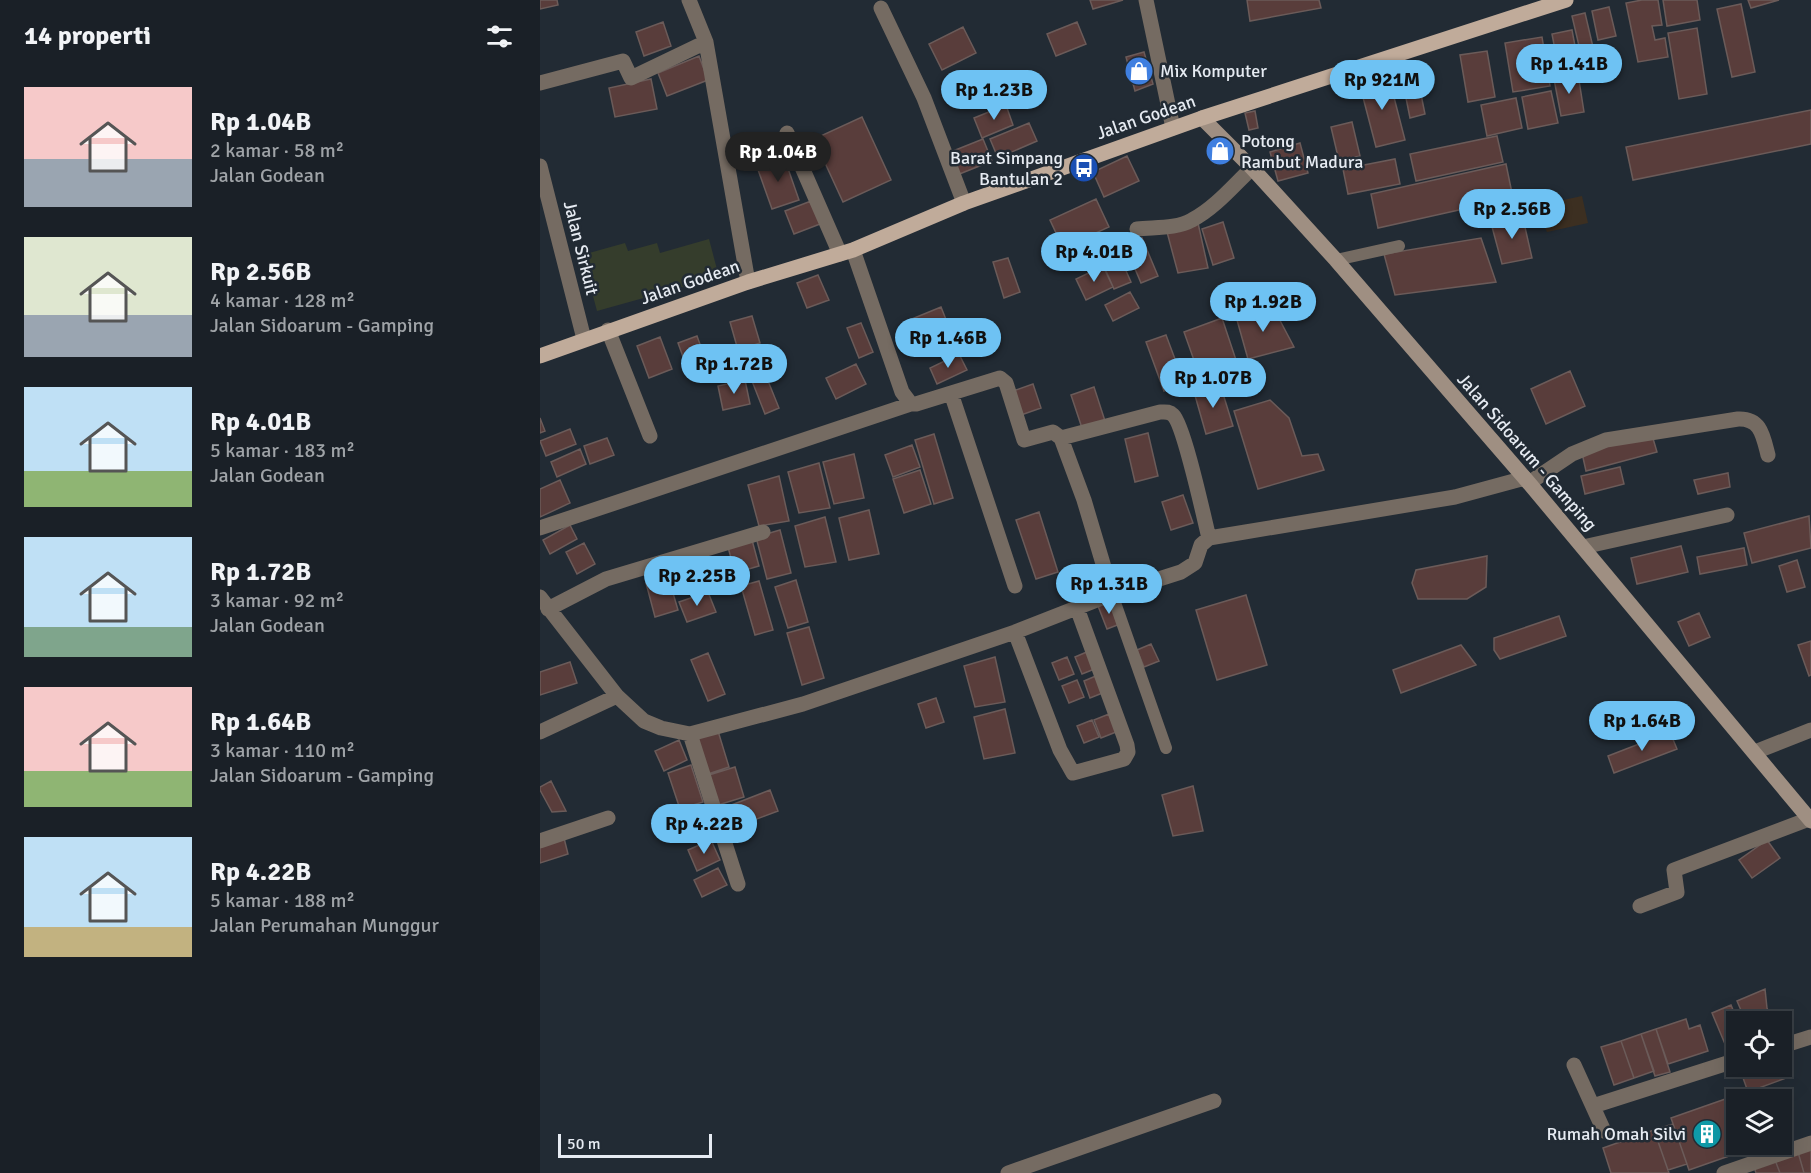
<!DOCTYPE html>
<html lang="id">
<meta charset="utf-8">
<style>
:root{--surface:#1a2027;--page:#272d33;--text:#f1f3f6;--muted:#9fa3a7;--line:#383e44;--accent:#6ec2f3}
body{margin:0;font-family:Signika,sans-serif;background:var(--page);color:var(--text);height:100vh;display:flex;flex-direction:column;font-size:22px;white-space:nowrap}
*{box-sizing:border-box;margin:0}
p{font-size:20px;color:var(--muted)}
.icon{flex:none;width:33px;height:33px;fill:none;stroke:currentColor;stroke-width:2;stroke-linecap:round;stroke-linejoin:round}
.map{position:relative;flex:1;overflow:hidden}
.drawer{display:flex;flex-direction:column;background:var(--surface);width:540px}
.drawer>*{flex:none}
.tools{position:absolute;left:1186px;top:1011px;display:grid;gap:12px}
.tools a{display:grid;place-items:center;width:66px;height:66px;border-radius:0px;background:var(--surface);box-shadow:0 6px 24px #0002,0 0 0 2px var(--line);font-size:30px}
.scale{position:absolute;left:18px;bottom:15px;width:154px;box-sizing:border-box;padding-left:6px;border:3px solid #e6ebf2;border-top:0;font-size:16px;line-height:21px;white-space:nowrap;color:#e6ebf2;-webkit-text-stroke:4px #222b34;paint-order:stroke}
.price{position:absolute;translate:-50% -51px;padding:0 14px;border-radius:21px;background:var(--accent);color:#111;font-size:20px;line-height:39px;filter:drop-shadow(0 2px 3px #0008)}
.price::after{content:'';position:absolute;left:50%;top:36px;width:18px;height:14px;margin-left:-9px;background:inherit;clip-path:polygon(0 0,100% 0,50% 100%)}
.price.active{background:#222;color:#fff}
ul{padding:0;list-style:none}
li{display:flex;align-items:center;gap:18px;height:150px;padding:0 24px}
li span{display:grid;place-items:center;flex:none;width:168px;height:120px;border-radius:0px;color:#555}
li>.icon{margin-inline-start:auto}
span .icon{width:72px;height:72px;fill:#fffc;stroke-width:1}
li b{font-size:26px}
h2{display:flex;justify-content:space-between;align-items:center;height:72px;padding:0 24px;font-size:26px}
main{display:flex;flex:1;min-height:0}
.map>svg:first-child{display:block}
</style>
<main>
<section class="drawer">
<h2>14 properti<svg class="icon" aria-label="filters" viewBox="0 0 24 24"><path d="M4 7h16M4 17h16"/><circle cx="9" cy="7" r="2"/><circle cx="15" cy="17" r="2"/></svg></h2>
<ul>
<li><span style="background:linear-gradient(#f6c9c9 60%,#9aa5b1 0)"><svg class="icon" aria-label="home" viewBox="0 0 24 24"><path d="M3 11l9-7 9 7M6 9v11h12V9"/></svg></span><div><b>Rp 1.04B</b><p>2 kamar · 58 m²</p><p>Jalan Godean</p></div></li>
<li><span style="background:linear-gradient(#dfe7d0 65%,#9aa5b1 0)"><svg class="icon" aria-label="home" viewBox="0 0 24 24"><path d="M3 11l9-7 9 7M6 9v11h12V9"/></svg></span><div><b>Rp 2.56B</b><p>4 kamar · 128 m²</p><p>Jalan Sidoarum - Gamping</p></div></li>
<li><span style="background:linear-gradient(#bfe0f5 70%,#8fb573 0)"><svg class="icon" aria-label="home" viewBox="0 0 24 24"><path d="M3 11l9-7 9 7M6 9v11h12V9"/></svg></span><div><b>Rp 4.01B</b><p>5 kamar · 183 m²</p><p>Jalan Godean</p></div></li>
<li><span style="background:linear-gradient(#bfe0f5 75%,#7fa58c 0)"><svg class="icon" aria-label="home" viewBox="0 0 24 24"><path d="M3 11l9-7 9 7M6 9v11h12V9"/></svg></span><div><b>Rp 1.72B</b><p>3 kamar · 92 m²</p><p>Jalan Godean</p></div></li>
<li><span style="background:linear-gradient(#f6c9c9 70%,#8fb573 0)"><svg class="icon" aria-label="home" viewBox="0 0 24 24"><path d="M3 11l9-7 9 7M6 9v11h12V9"/></svg></span><div><b>Rp 1.64B</b><p>3 kamar · 110 m²</p><p>Jalan Sidoarum - Gamping</p></div></li>
<li><span style="background:linear-gradient(#bfe0f5 75%,#c2b280 0)"><svg class="icon" aria-label="home" viewBox="0 0 24 24"><path d="M3 11l9-7 9 7M6 9v11h12V9"/></svg></span><div><b>Rp 4.22B</b><p>5 kamar · 188 m²</p><p>Jalan Perumahan Munggur</p></div></li>
</ul>
</section>
<div class="map">
<svg width="1271" height="1173" viewBox="0 0 1271 1173">
<rect width="100%" height="100%" fill="#222b34"/>
<path fill="#3c2f21" d="M1042 196 1048 223 1007 232 995 206Z"/>
<path fill="#353d2c" d="M169 239 179 277 57 311 42 255 85 243 88 251 117 243 120 253Z"/>
<path fill="#593d3b" stroke="#6b5b59" stroke-width="1.5" d="M0 0H17L18 5 0 9Z
M550 0H583L553 9Z
M707 0H779L781 8 710 21Z
M1102 0H1118L1122 25 1112 26 1115 40 1125 38 1128 57 1098 62 1086 3Z
M1123 0H1157L1160 20 1127 26Z
M1208 0H1239L1211 8Z
M1201 4 1215 72 1192 77 1177 9Z
M1069 7 1076 36 1058 40 1052 11Z
M1045 13 1060 77 1047 80 1032 16Z
M123 22 131 46 104 56 96 32Z
M537 22 546 44 516 56 507 34Z
M423 27 436 53 402 70 389 44Z
M1157 28 1167 94 1139 99 1128 33Z
M1032 30 1039 67 1019 71 1012 34Z
M1002 37 1010 86 973 92 965 43Z
M947 51 955 97 928 102 920 55Z
M604 52 613 84 595 91 586 57Z
M159 56 168 80 127 96 118 73Z
M876 70 885 114 870 118 861 73Z
M848 74 865 140 836 147 819 82Z
M1038 74 1044 112 1021 116 1014 79Z
M111 79 117 109 75 117 69 88Z
M1011 91 1018 123 988 129 982 97Z
M976 98 982 128 947 136 941 105Z
M466 105 473 125 442 138 434 118Z
M1271 110V144L1093 180 1086 147Z
M715 111 718 128 709 130 705 113Z
M322 117 351 180 303 202 274 139Z
M812 122 820 156 799 161 791 127Z
M489 123 497 141 458 158 450 139Z
M957 136 963 162 876 181 870 154Z
M443 139 452 161 417 175 408 153Z
M760 143 768 173 738 181 730 152Z
M587 156 599 181 564 197 553 172Z
M244 157 259 200 232 209 217 167Z
M855 159 860 184 808 194 803 169Z
M966 164 973 198 838 228 831 194Z
M556 199 569 227 523 248 510 220Z
M271 201 280 224 254 234 245 211Z
M982 214 992 258 962 264 951 223Z
M683 222 694 258 673 265 662 229Z
M658 223 668 268 638 273 627 232Z
M602 238 618 276 601 283 585 245Z
M941 238 956 282 855 295 844 254Z
M579 255 591 282 574 289 562 262Z
M468 258 480 292 464 298 453 262Z
M563 266 573 287 546 300 536 279Z
M278 275 289 300 267 308 257 283Z
M590 292 599 308 573 321 565 305Z
M401 307 409 327 374 340 367 321Z
M735 311 754 347 708 359 695 313Z
M212 316 220 343 198 350 190 322Z
M682 318 699 369 661 380 644 332Z
M321 323 333 352 319 358 307 328Z
M626 335 644 383 624 391 606 342Z
M157 336 169 369 150 376 138 343Z
M120 337 132 369 109 378 97 346Z
M419 354 427 370 397 384 390 368Z
M316 364 326 384 296 399 286 378Z
M224 371 239 408 225 414 210 376Z
M1030 371 1045 406 1006 424 991 389Z
M205 380 210 404 183 410 178 386Z
M493 384 501 408 481 415 473 391Z
M680 384 693 426 666 434 654 392Z
M554 387 565 421 542 428 531 395Z
M730 400 749 418 762 456 778 454 784 470 718 489 694 411Z
M0 418 5 431 0 433Z
M30 429 36 444 6 456 0 441Z
M608 433 618 476 595 482 585 439Z
M394 434 413 498 394 504 375 440Z
M1112 435 1117 452 1046 471 1042 453Z
M67 438 74 455 50 464 44 446Z
M372 445 380 467 353 477 345 455Z
M40 449 46 464 17 477 11 462Z
M314 454 324 498 294 504 283 462Z
M279 463 290 508 259 513 248 472Z
M1080 467 1084 484 1045 494 1041 476Z
M380 470 391 504 364 513 353 479Z
M1188 473 1190 487 1158 494 1154 480Z
M239 476 249 521 219 526 208 485Z
M20 480 30 503 0 517V489Z
M643 495 653 523 631 530 622 502Z
M329 510 339 554 309 560 299 518Z
M499 512 518 572 496 579 476 520Z
M1269 516 1271 548 1212 563 1204 533Z
M285 517 296 562 265 567 255 526Z
M30 525 37 539 10 554 3 540Z
M240 530 251 573 227 579 216 537Z
M212 540 219 566 195 573 188 547Z
M44 543 55 564 37 574 26 552Z
M1141 546 1148 572 1097 584 1091 558Z
M1204 548 1207 565 1160 574 1157 557Z
M947 556 946 587 927 599H878L872 583 876 570Z
M1257 560 1265 587 1247 592 1239 566Z
M128 576 138 610 115 617 106 583Z
M256 580 268 622 248 628 235 587Z
M219 581 233 630 215 635 201 586Z
M168 592 176 612 147 622 139 602Z
M706 595 727 665 677 680 656 610Z
M570 601 580 624 567 629 558 606Z
M1159 613 1170 637 1149 646 1138 622Z
M1019 616 1026 636 960 659 954 650V638Z
M269 627 284 678 262 685 247 633Z
M1271 641V675L1269 676 1258 645Z
M611 644 619 661 604 667 597 650Z
M921 645 936 665 861 693 853 670Z
M549 651 557 668 542 674 535 657Z
M168 653 185 694 168 701 151 660Z
M455 657 465 702 435 707 424 666Z
M527 657 534 674 519 680 512 663Z
M30 662 37 683 0 695V672Z
M558 675 565 692 550 698 544 681Z
M537 680 544 697 529 703 522 686Z
M396 698 404 722 386 728 378 704Z
M465 709 475 753 444 759 434 717Z
M569 714 576 732 561 738 554 720Z
M552 720 559 737 544 743 537 726Z
M178 731 189 767 168 774 157 738Z
M1130 732 1137 749 1074 773 1068 756Z
M139 740 147 760 124 771 115 751Z
M151 765 163 802 140 809 128 773Z
M195 767 204 797 178 805 169 775Z
M11 781 26 811 12 812 0 790V787Z
M653 786 663 831 633 836 622 795Z
M230 790 238 811 185 831 176 811Z
M163 809 172 832 146 841 138 818Z
M24 838 28 854 0 863V845Z
M171 840 180 860 157 871 148 850Z
M1227 840 1240 858 1212 878 1199 860Z
M178 868 187 885 162 897 154 880Z
M1225 989 1227 1008 1233 1021 1206 1022 1197 1001Z
M1191 1005 1198 1022 1197 1039 1185 1044 1172 1013Z
M1146 1019 1149 1029 1160 1025 1168 1051 1128 1064 1116 1029Z
M1116 1029 1130 1072 1115 1076 1101 1034Z
M1101 1034 1114 1071 1094 1078 1081 1041Z
M1081 1041 1094 1078 1074 1085 1061 1047Z
M1217 1066H1242L1246 1078 1208 1092 1201 1072Z
M1191 1097 1197 1115V1144H1207L1209 1149 1149 1170 1131 1118Z
M1133 1124 1147 1164 1128 1170 1114 1130Z
M1114 1130 1129 1173H1071L1063 1148Z
M1271 1147V1173H1264L1258 1152Z
M1258 1152 1264 1173H1240L1235 1160Z
M1235 1160 1240 1173H1216L1214 1167Z"/>
<g fill="none" stroke-linecap="round" stroke-linejoin="round">
<path stroke="#756b62" stroke-width="12" d="M796 260 859 246
M572 594 626 748"/>
<path stroke="#756b62" stroke-width="15" d="M149 0 166 42 208 282
M606 0 633 128
M341 8 384 98 424 203
M0 83 83 61 91 78 166 42
M247 133 300 254
M0 166 44 339
M597 229C615 227 636 229 652 220 675 208 694 185 712 168
M313 250 362 392 371 404
M68 330 110 436
M411 393 475 586
M521 438 620 412C625 412 629 411 633 415 644 425 664 518 669 538
M989 483 1032 454 1066 440 1198 419C1221 418 1223 436 1228 455
M0 528 371 404H376L460 378 466 383 484 440 513 432 521 438 544 500 572 594
M1043 547 1187 515
M0 597 77 696 104 721 121 728 150 734 263 704 475 632 572 594 641 572 655 563 661 545 669 538 915 497 985 478
M8 609 66 579 223 532
M475 632 520 750 533 773 584 759 588 752 587 745 537 608
M0 732 77 696
M150 734 198 884
M1215 752 1271 730
M0 841 68 818
M1100 906 1137 892 1134 870 1269 819
M1242 1046 1271 1037
M1034 1065 1064 1131
M1053 1106 1197 1060
M468 1173 674 1101
M1184 1173 1271 1143"/>
<path stroke="#9f8f82" stroke-width="15" d="M662 118 712 168 796 260 989 483 1271 821"/>
<path stroke="#c0ab9a" stroke-width="15" d="M0 356 208 282 313 250 424 203 662 118 1026 0"/>
</g>
<defs>
<g id="shop-disc" transform="scale(1.5)"><circle r="9.5" fill="#3f7fe0" stroke="#222b34"/><path d="M-5-2.5h2.3a2.7 3.5 0 0 1 5.4 0H5L5.5 6h-11ZM-1.5-2.5h3a1.5 2.3 0 0 0-3 0Z" fill="#fff"/></g>
<g id="bus-disc" transform="scale(1.5)"><circle r="9.5" fill="#1a4fb4" stroke="#222b34"/><path d="M-5-6H5V4H4V6H2V4H-2V6H-4V4H-5ZM-3.5-4V0h7V-4ZM-3.5 1.2v1.5H-2V1.2ZM2 1.2v1.5H3.5V1.2Z" fill="#fff"/></g>
<g id="building-disc" transform="scale(1.5)"><circle r="9.5" fill="#0f9aa8" stroke="#222b34"/><path d="M-4-6H4V6H1V3H-1V6H-4ZM-2.5-4.3h1.7v1.8h-1.7ZM.8-4.3h1.7v1.8H.8ZM-2.5-1h1.7V.8h-1.7ZM.8-1h1.7V.8H.8Z" fill="#fff"/></g>
</defs>
<g fill-rule="evenodd">
<use href="#shop-disc" x="599" y="71"/>
<use href="#shop-disc" x="680" y="151"/>
<use href="#bus-disc" x="544" y="168"/>
<use href="#building-disc" x="1167" y="1134"/>
</g>
<g text-anchor="middle" dominant-baseline="central" stroke-width="5" stroke-linejoin="round" paint-order="stroke">
<g font-size="18" fill="#e6ebf2" stroke="#222b34" text-anchor="start">
<text x="620" y="71">Mix Komputer</text>
<text x="701" y="141">Potong<tspan x="701" dy="21">Rambut Madura</tspan></text>
<text x="523" y="158" text-anchor="end">Barat Simpang<tspan x="523" dy="21">Bantulan 2</tspan></text>
<text x="1146" y="1134" text-anchor="end">Rumah Omah Silvi</text>
</g>
<g font-size="18" fill="#e6ebf2" stroke="#222b34">
<text transform="translate(606 117) rotate(-19)">Jalan Godean</text>
<text transform="translate(41 248) rotate(76)">Jalan Sirkuit</text>
<text transform="translate(150 282) rotate(-19)">Jalan Godean</text>
<text transform="translate(987 452) rotate(49)">Jalan Sidoarum - Gamping</text>
</g>
</g>
</svg>
<div class="tools">
<a><svg class="icon" aria-label="locate" viewBox="0 0 24 24"><circle cx="12" cy="12" r="6"/><path d="M12 2v4M12 18v4M2 12h4M18 12h4"/></svg></a>
<a><svg class="icon" aria-label="layers" viewBox="0 0 24 24"><path d="M12 4l9 5-9 5-9-5zM3 14l9 5 9-5"/></svg></a>
</div>
<div class="scale">50 m</div>
<b class="price" style="left:1029px;top:95px">Rp 1.41B</b>
<b class="price" style="left:842px;top:111px">Rp 921M</b>
<b class="price" style="left:454px;top:121px">Rp 1.23B</b>
<b class="price active" style="left:238px;top:183px">Rp 1.04B</b>
<b class="price" style="left:972px;top:240px">Rp 2.56B</b>
<b class="price" style="left:554px;top:283px">Rp 4.01B</b>
<b class="price" style="left:723px;top:333px">Rp 1.92B</b>
<b class="price" style="left:408px;top:369px">Rp 1.46B</b>
<b class="price" style="left:194px;top:395px">Rp 1.72B</b>
<b class="price" style="left:673px;top:409px">Rp 1.07B</b>
<b class="price" style="left:157px;top:607px">Rp 2.25B</b>
<b class="price" style="left:569px;top:615px">Rp 1.31B</b>
<b class="price" style="left:1102px;top:752px">Rp 1.64B</b>
<b class="price" style="left:164px;top:855px">Rp 4.22B</b>
</div>
</main>
